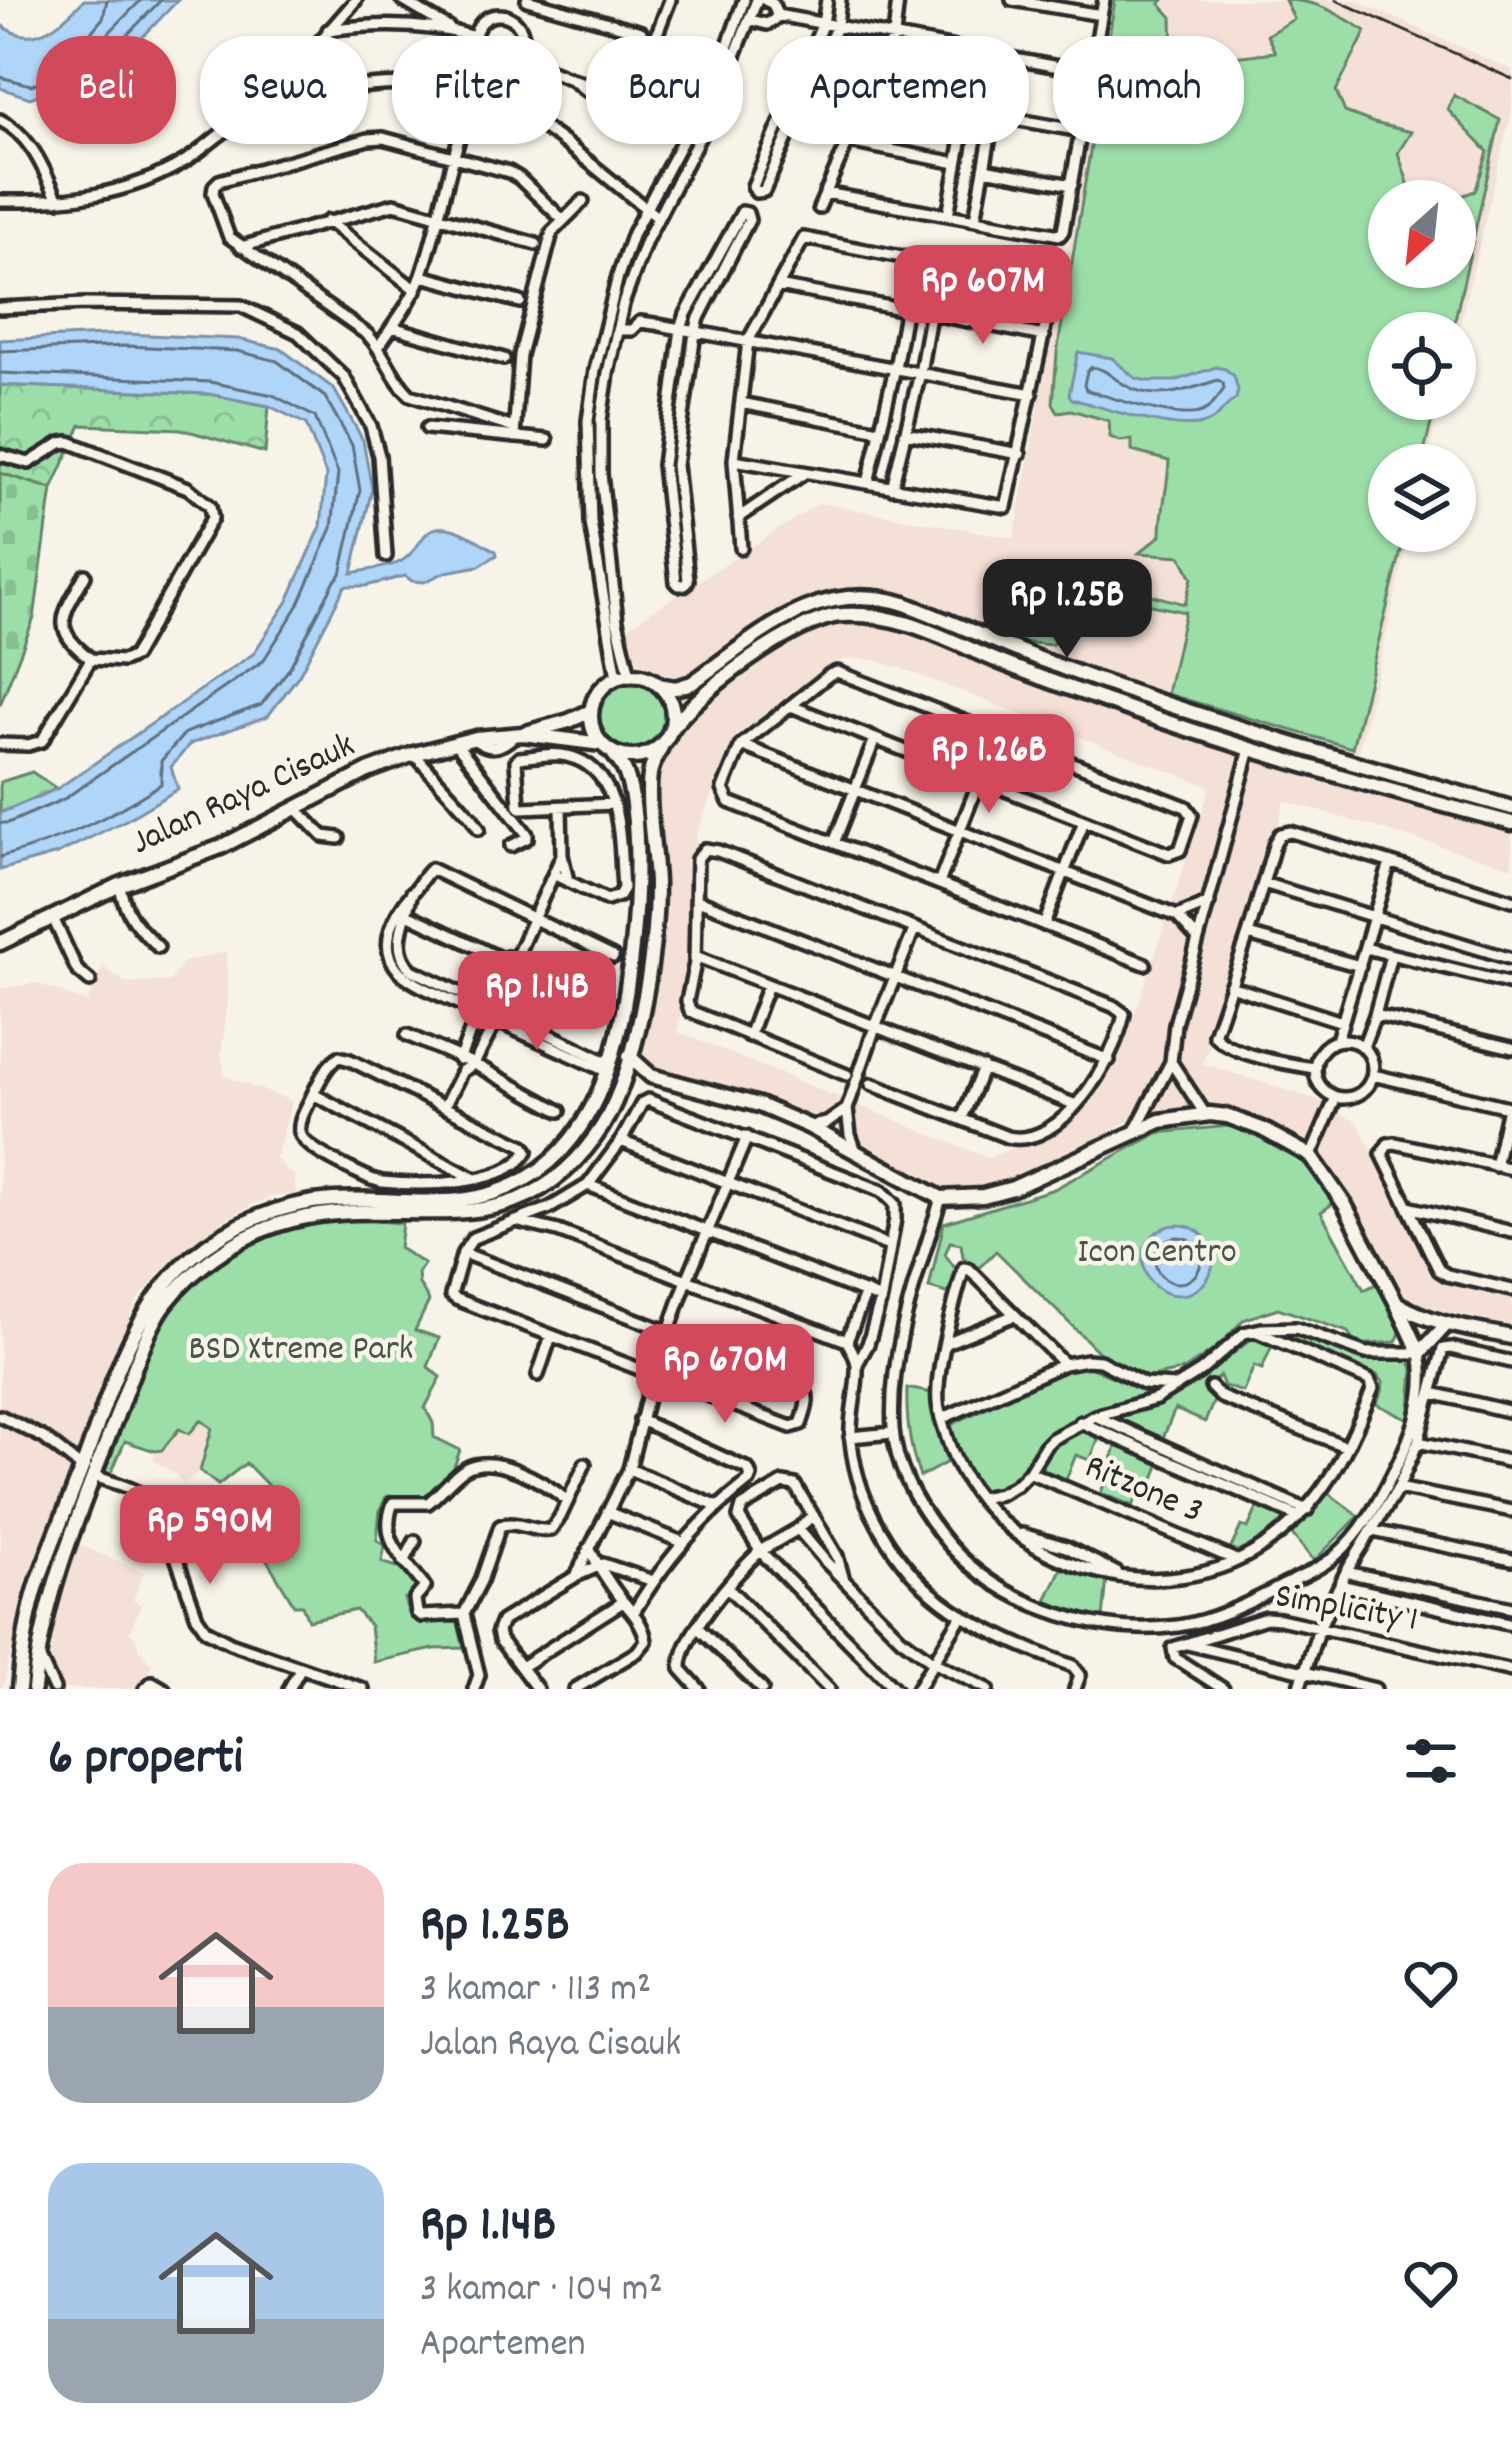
<!DOCTYPE html>
<html lang="id">
<meta charset="utf-8">
<style>
:root{--surface:#fff;--page:#f6f6f7;--text:#1f2937;--muted:#747a83;--accent:#d1495b}
body{margin:0;font-family:Dekko,sans-serif;background:var(--page);color:var(--text);height:100vh;display:flex;flex-direction:column;font-size:45px;white-space:nowrap}
*{box-sizing:border-box;margin:0}
p{font-size:39px;color:var(--muted)}
.icon{flex:none;width:66px;height:66px;fill:none;stroke:currentColor;stroke-width:2;stroke-linecap:round;stroke-linejoin:round}
.map{position:relative;height:1689px;overflow:hidden}
.drawer{display:flex;flex-direction:column;background:var(--surface);flex:1}
.drawer>*{flex:none}
.banner{position:absolute;left:36px;top:36px;width:1440px;height:108px;display:flex;gap:24px}
.needle{width:78px;rotate:207deg}
.fabs{position:absolute;left:1368px;top:180px;display:grid;gap:24px}
.fabs a{display:grid;place-items:center;width:108px;height:108px;border-radius:50%;background:var(--surface);box-shadow:0 3px 9px #0004;font-size:60px}
.price{position:absolute;translate:-50% -102px;padding:0 27px;border-radius:24px;background:var(--accent);color:#fff;font-size:39px;line-height:78px;filter:drop-shadow(0 3px 6px #0008)}
.price::after{content:'';position:absolute;left:50%;top:72px;width:36px;height:27px;margin-left:-18px;background:inherit;clip-path:polygon(0 0,100% 0,50% 100%)}
.price.on{background:#222;color:#fff}
ul{padding:0;list-style:none}
li{display:flex;align-items:center;gap:36px;height:300px;padding:0 48px}
li span{display:grid;place-items:center;flex:none;width:336px;height:240px;border-radius:36px;color:#555}
li>.icon{margin-inline-start:auto}
span .icon{width:144px;height:144px;fill:#fffc;stroke-width:1}
li b{font-size:51px}
h2{display:flex;justify-content:space-between;align-items:center;height:144px;padding:0 48px;font-size:51px}
.chip{padding:0 42px;border-radius:48px;background:var(--surface);box-shadow:0 3px 9px #0004;font-size:42px;line-height:108px}
.chip.on{background:var(--accent);color:#fff}
.map>svg:first-child{display:block}
</style>
<div class="map">
<svg width="1512" height="1689" viewBox="0 0 1512 1689">
<defs>
<pattern id="forest-crowns" width="20" height="18" patternUnits="userSpaceOnUse" patternTransform="scale(3)"><rect width="20" height="18" fill="#9cdea8"/><path d="M2 6a3 3 0 1 1 6 0M12 15a3 3 0 1 1 6 0" fill="none" stroke="#87bf91"/></pattern>
<pattern id="cemetery-stones" width="16" height="16" patternUnits="userSpaceOnUse" patternTransform="scale(3)"><rect width="16" height="16" fill="#9cdea8"/><path d="M2 7V4a2 2 0 0 1 4 0v3zM10 15v-3a2 2 0 0 1 4 0v3z" fill="#87bf91"/></pattern>
</defs>
<rect width="100%" height="100%" fill="#f7f3e8"/>
<filter id="ink" filterUnits="userSpaceOnUse"><feTurbulence type="fractalNoise" baseFrequency=".00833" numOctaves="2"/><feDisplacementMap in="SourceGraphic" scale="24" xChannelSelector="R" yChannelSelector="G"/><feConvolveMatrix kernelMatrix="1 2 1 2 8 2 1 2 1" color-interpolation-filters="sRGB"/></filter>
<g filter="url(#ink)">
<path fill="#f4e0d6" fill-rule="evenodd" d="M1115 0H1355L1512 70V110L1455 344V333H1389V399H1442L1426 465H1389V531H1411L1358 752 1167 694 1022 642V636L998 631 997 634 904 600 873 592 837 594 692 678H673L639 662 624 637 623 630 819 503 1014 538ZM1389 201H1455V267H1389Z
M862 619 899 627 1114 715 1512 834V867L1285 801 1213 1036 1202 1063 1318 1100 1359 1124 1431 1274 1512 1294V1326L1426 1307 1400 1294 1387 1272 1379 1245 1332 1170 1292 1133 1233 1111 1192 1105 1118 1125 1088 1148 992 1184 956 1192 926 1185 814 1120 735 1093 632 1066 649 978 652 775 676 742 687 716 800 634 829 621ZM851 659 874 660 908 671 1210 787 1142 994 1108 1076 1080 1110 1044 1136 988 1158 678 1032 694 900 696 835 736 736 828 664Z
M226 952 228 1002 221 1053 225 1076 292 1101 276 1158 288 1172 294 1174 296 1195 271 1196 225 1219 166 1266 136 1302 25 1586 4 1683 0 1689V989L36 983 87 1002 103 966 127 984 169 981 184 962Z
M200 1420 212 1427 208 1445 200 1471 183 1484 175 1474 154 1461 155 1451 162 1450 179 1428Z
M77 1544 144 1572 133 1600 141 1605 130 1631 138 1643V1648L152 1664 142 1689H64L54 1675 50 1661 54 1620Z"/>
<path fill="#9cdea8" stroke="#64846a" stroke-width="3" d="M1115 0H1163L1160 4 1172 17 1173 54 1184 63 1275 52 1267 35 1294 19 1285 0C1318 0 1338 14 1366 31L1336 91 1345 112 1374 123 1411 132 1398 153 1414 201H1389V267H1455L1458 197 1475 191 1488 152 1448 110 1454 95 1500 120 1452 333H1389V399H1437L1421 465H1389V531H1406L1352 748 1167 694 1185 612 1068 588 1057 640 1051 645 1022 642 1025 625 1032 635H1039L1052 619 1060 587 1052 585 1041 594 1037 618 1028 622 1014 612 1013 588 1022 587 1031 573 1048 568 1185 604 1192 578 1181 556 1139 553 1161 535C1161 510 1168 487 1169 461L1132 451V440L1120 441 1110 437 1109 421 1071 410 1058 412 1053 403 1057 353Z
M597 715a35 35 0 1 1 70 0a35 35 0 1 1-70 0Z
M1229 1126C1293 1141 1296 1151 1334 1203L1321 1212 1364 1290 1378 1283 1403 1326 1396 1342 1355 1345 1348 1332 1278 1308 1243 1320 1218 1347 1184 1370 1147 1378 1105 1358 996 1251 978 1269 963 1257 961 1244 950 1242 945 1254 959 1274 954 1295 929 1288 944 1223 1054 1189 1158 1133Z
M328 1217 402 1223 399 1248 424 1264 418 1273 419 1284 429 1301 415 1330 439 1338 428 1367 441 1377 425 1408 433 1423 434 1437 460 1450 449 1481 415 1501 386 1497 380 1510 377 1540 385 1545 382 1562 409 1571 420 1582 419 1590 404 1599 410 1617 435 1616 457 1620 464 1648 434 1649 374 1662 370 1626 356 1610 308 1620 302 1605H294L267 1560 278 1540 285 1503 246 1463 218 1485 200 1471 212 1428 201 1420 189 1434 179 1429 162 1450 155 1451 125 1441 109 1478 99 1472C118 1430 130 1380 150 1341 172 1296 226 1246 273 1228 290 1222 311 1221 328 1217Z
M1292 1330 1348 1350 1400 1354 1409 1358 1413 1368 1409 1419 1376 1404 1382 1392 1383 1382 1377 1375 1280 1335Z
M1256 1335 1273 1343 1262 1369 1254 1366 1243 1392 1224 1386 1220 1376 1211 1384 1216 1396 1205 1422 1175 1409 1163 1438 1122 1422 1120 1418 1123 1412 1145 1406 1202 1379Z
M1092 1364 1094 1369 1147 1391 1148 1395C1119 1408 1088 1412 1060 1428 1026 1449 1031 1482 983 1494 964 1473 956 1453 949 1426L1065 1369Z
M907 1388 937 1394 938 1427 949 1461 920 1477C909 1447 906 1419 907 1388Z
M1083 1425 1101 1433 1090 1460 1076 1455 1066 1479 1044 1470 1042 1465C1052 1446 1064 1437 1083 1425Z
M1118 1440 1162 1458 1151 1486 1143 1483 1133 1506 1101 1493Z
M1328 1493 1359 1516 1314 1561 1291 1533Z
M1261 1500 1297 1514 1283 1530 1239 1554 1230 1550 1241 1526 1248 1528Z
M1063 1565 1107 1578 1103 1619 1059 1606 1046 1600Z"/>
<path fill="url(#forest-crowns)" stroke="#64846a" stroke-width="3" d="M0 385 209 394 269 406 265 453 181 429 81 425 52 489 0 473Z
M32 772 57 789 0 813V782Z"/>
<path fill="url(#cemetery-stones)" stroke="#64846a" stroke-width="3" d="M0 473 52 489 34 618 0 705Z"/>
<path fill="#afd5f8" stroke="#7a91a6" stroke-width="3" d="M84 0H178L114 67 30 98 0 88V24C32 51 61 24 84 0Z
M126 334 238 339 281 349 334 389 363 440 372 489 352 573C366 570 387 568 400 562 412 555 418 544 426 534 443 515 479 542 496 551L497 555 479 566 446 572 424 582 412 581 405 576 366 586H345L299 675 268 716 190 744 171 767 178 789 128 819 57 854 0 870V813L57 789 253 654 288 601 321 526 326 475 306 424 269 406 209 394 0 385V340Z
M1078 352 1112 358 1135 378 1147 381H1175L1216 367 1225 369 1234 376 1238 390 1236 399C1223 406 1219 419 1206 423 1176 434 1104 407 1072 399L1069 395Z
M1143 1260a35 35 0 1 1 70 0a35 35 0 1 1-70 0Z"/>
<g fill="none" stroke-linecap="round" stroke-linejoin="round">
<path stroke="#606f7d" stroke-width="3" d="M107 0 103 18 86 38 90 46 99 43 141 0
M0 77 31 85 106 57 161 0
M0 351 127 346 237 351 277 361 325 397 352 445 360 490 341 574 334 582 289 669 261 705 185 733 161 761V784C109 818 60 841 0 857
M1092 367C1107 369 1112 378 1125 385 1155 403 1187 390 1218 380L1223 383 1224 389C1219 395 1212 407 1204 411 1184 423 1110 397 1086 390L1084 385 1087 371Z
M0 373 210 382 273 395 315 417 338 473 332 528 298 606 263 661 64 799 8 823H0
M1155 1260a23 23 0 1 1 46 0a23 23 0 1 1-46 0Z"/>
<g stroke="#2b2b2b" stroke-width="18">
<path id="street" d="M402 0 449 28
M527 0 641 32
M765 0 773 4 777 15
M827 0 823 23 753 186 756 192 764 191 837 25 840 0
M1012 0 1101 15
M475 39a24 24 0 1 1 48 0a24 24 0 1 1-48 0Z
M751 20 767 24 774 20 777 15 1091 73
M328 30C378 23 427 23 475 37
M517 57 571 79 584 89 647 122
M287 79 356 0
M571 79 622 94H631L636 88 670 0
M869 93 1081 131
M0 120C32 136 44 170 58 200
M849 142 957 163
M984 169 1072 185
M825 193 1060 235 1063 231 1104 0
M0 201C66 202 128 196 185 161 203 150 218 134 237 123 277 101 322 91 368 86 509 73 555 139 657 217
M819 208 894 36 898 0
M742 212 747 213 749 220 699 318 695 333 676 465 688 580 685 585H679L676 582 663 465 681 329 686 314Z
M948 215 967 110
M975 219 994 115
M328 221 416 290
M241 247 394 204 536 244
M422 276 520 302
M778 286 906 310
M0 308 85 304 241 306 298 333 344 377 371 426 379 456 386 556
M932 314 1044 336
M659 325 1032 394
M392 327 504 359
M617 330H632L640 322 655 324
M379 346C394 324 413 300 422 274 446 203 453 128 491 62
M741 403 879 430
M427 428 547 440
M514 428 410 395C392 379 385 353 368 335L229 237 213 193 214 186 219 181 368 139 383 138 509 172 519 178 563 220
M905 433 1020 454
M514 437 520 355 552 232 583 201
M0 455 29 463 61 443 69 442 188 488 210 506 212 518 134 656 123 661 91 659 42 741 28 745 0 744
M734 460 1006 507 1052 294 1051 286 804 238 748 341 734 460 741 548
M868 483 895 368 914 261
M892 488 920 373 939 264
M738 518 803 474
M85 575C64 614 48 627 91 659
M630 675 617 621 601 474V420L608 373 623 304 646 241 713 111 757 0
M617 678 591 523 588 421 595 370 618 276 633 233 702 104 723 59 744 0
M791 706 1169 854 1180 850 1192 815 1186 807 837 672 829 675 741 745 723 789 729 802 1145 964
M474 739C490 752 502 748 515 735
M455 742 527 834V838L511 846
M741 745 1177 916 1198 939
M414 754 472 818 479 829
M561 807 562 855 568 881
M296 808 323 836 339 838
M834 843 875 739
M555 875 607 900 619 896 623 888C619 844 625 769 567 756 553 752 534 757 519 758L516 761 519 806 521 808 614 804
M939 883 998 733
M1263 883 1512 959
M120 885C124 914 138 928 158 947
M412 892C407 919 388 947 412 970L482 1003
M698 900 1109 1060
M407 914 601 1006
M1177 916 1209 903
M53 918 77 970 90 981
M1044 925 1084 821
M1248 935 1360 966
M1365 948 1512 984
M695 956 1076 1105
M1230 986 1342 1022
M501 1011 611 1064
M478 1012C456 1001 414 987 399 971 376 945 395 913 413 892 420 884 423 876 431 869L613 957
M1375 1015 1512 1048
M496 1021 608 1072
M407 1035 474 1064 560 1111
M749 1036 768 985
M1315 1069a29 29 0 1 1 58 0a29 29 0 1 1-58 0Z
M1337 1040 1390 863
M1363 1047 1375 1015 1391 955
M459 1060 478 1012 504 958 507 957
M1171 1062 1205 1114
M1314 1068C1288 1064 1230 1055 1214 1035L1248 935 1275 842 1280 834 1291 832 1512 900
M847 1075 690 1011 687 1001 695 963 697 859 705 849 718 851 1113 1006 1124 1014C1115 1059 1062 1150 1007 1137L871 1084
M1373 1075 1512 1108
M313 1094 473 1178
M444 1107 524 1146 527 1151C507 1187 419 1186 382 1182L371 1179C355 1171 302 1149 300 1132 298 1120 307 1107 312 1096 319 1082 326 1065 339 1057L350 1060 444 1107 462 1071 474 1064 496 1021 521 966 518 953 562 855
M962 1118 983 1068
M810 1126 827 1123 847 1109
M1136 1129 1171 1062 1175 1024 1250 749
M621 1141 889 1246
M856 1151 850 1135 847 1109 875 1027 914 930
M1311 1156 1336 1097
M1495 1166 1508 1107
M1512 1169 1395 1143 1388 1144 1382 1154 1439 1270 1447 1275 1512 1290
M588 1185 881 1299
M941 1198C919 1271 888 1351 893 1429 896 1468 917 1505 941 1535 994 1603 1093 1637 1178 1626 1213 1621 1249 1603 1280 1587 1298 1578 1320 1569 1335 1556 1364 1532 1380 1499 1396 1467 1414 1432 1428 1391 1420 1353H1366L1296 1328 1262 1329 1244 1333 1201 1371 1156 1399 1095 1416 1052 1439 1045 1446 1029 1472 1016 1485 1000 1494 980 1498
M1408 1207 1512 1232
M520 1222 558 1231 847 1341C851 1349 857 1358 857 1366 858 1391 849 1415 851 1441 858 1510 903 1580 963 1616 998 1637 1035 1652 1073 1666L1080 1675 1075 1689
M463 1253 800 1382C812 1394 806 1410 801 1424L791 1427 456 1299 451 1295 463 1253 473 1238 550 1208 588 1185 621 1141 642 1103 648 1100 882 1191 895 1204V1219L881 1299 868 1344 858 1362
M847 1341 866 1292
M946 1343 1015 1315
M1064 1364 969 1269 964 1268C954 1302 935 1368 938 1403 939 1415 944 1427 947 1438 988 1568 1166 1622 1273 1539 1327 1498 1348 1449 1373 1388L1369 1380 1255 1331
M538 1375 551 1336
M1211 1387 1221 1397 1347 1447
M1432 1393 1512 1412
M0 1416 44 1438 82 1468
M1095 1416 1307 1510
M941 1419 1064 1364 1086 1360 1100 1361 1144 1384 1174 1386
M1080 1422 1299 1517
M850 1437 893 1433
M1418 1442 1512 1462
M629 1469 716 1506
M1029 1472 1236 1560
M94 1476C119 1485 147 1489 161 1514L197 1617 206 1630 230 1643 363 1689
M1398 1488 1512 1511
M607 1512 682 1542
M813 1515 798 1529 760 1551 895 1689
M798 1529 826 1562 901 1638 935 1663 988 1689
M1373 1531 1512 1560
M1022 1534 1066 1547 1117 1573
M404 1562 415 1541
M1346 1572 1512 1608
M576 1576 603 1564 653 1581
M1340 1585 1512 1625
M727 1587 829 1689
M634 1612C665 1560 701 1518 749 1481L751 1476 748 1469 640 1420
M464 1614 422 1616 417 1613 415 1599 425 1587C405 1558 378 1542 393 1503H428C441 1493 451 1478 465 1469 494 1452 545 1482 566 1500
M697 1627 762 1689
M1188 1644 1375 1689
M40 1659 54 1689
M521 1667 623 1602
M145 1689 152 1682 164 1689
M289 1689 300 1669
M474 1689 479 1675 464 1614 481 1581 500 1526C516 1519 534 1533 551 1530L560 1517 585 1464
M537 1689 500 1640 498 1631 502 1621 576 1576 629 1469 653 1375 687 1280 747 1137
M575 1689 637 1652 646 1641C643 1623 633 1613 621 1599 609 1583 598 1566 589 1548
M699 1689 681 1669C679 1637 736 1574 760 1551L739 1517 742 1507 783 1483 795 1485 837 1556 843 1577
M917 1689 962 1615
M1223 1689 1175 1658 1173 1648 1266 1618 1280 1619 1512 1671
M1299 1689 1319 1628 1346 1572 1398 1488 1418 1442 1443 1349 1451 1348 1512 1362"/>
</g>
<g stroke="#2b2b2b" stroke-width="21">
<path id="secondary" d="M591 716a41 41 0 1 1 82 0a41 41 0 1 1-82 0Z
M658 685 676 688 692 683C758 636 817 577 905 604 959 625 1011 649 1066 669 1212 722 1362 766 1512 808
M671 730C695 693 798 617 842 615 898 611 948 640 998 661 1035 676 1072 689 1109 702 1241 749 1377 788 1512 823
M529 732 569 721 591 711
M0 943 120 885 221 847 368 771 414 754 476 738 523 734 602 744
M629 1056 651 1076 759 1105 808 1126 941 1198 983 1196 1013 1188 1160 1121 1210 1114 1227 1116 1262 1129 1311 1156 1345 1205 1397 1304 1420 1353 1446 1325
M1398 1304C1433 1325 1473 1329 1512 1337
M19 1689C22 1654 27 1615 38 1582 52 1542 69 1503 84 1463 111 1390 131 1310 192 1257 231 1224 282 1203 333 1200 375 1197 418 1205 460 1200 591 1185 622 1055 632 946 637 901 641 816 626 774 623 765 617 759 611 751
M34 1689C43 1594 82 1508 115 1420 127 1388 146 1329 166 1303 197 1263 245 1232 293 1220 406 1192 511 1254 595 1137 637 1080 656 953 656 883 655 851 646 804 650 774 652 762 659 752 664 741"/>
</g>
<use href="#street" stroke="#f7f3e8" stroke-width="9"/>
<use href="#secondary" stroke="#f7f3e8" stroke-width="12"/>
<path stroke="#2b2b2b" stroke-width="3" d="M1336 0 1512 79"/>
</g>
</g>
<g text-anchor="middle" dominant-baseline="central" stroke-width="9" stroke-linejoin="round" paint-order="stroke">
<g font-size="36" fill="#2b2b2b" stroke="#f7f3e8">
<text transform="translate(244 796) rotate(-25)">Jalan Raya Cisauk</text>
<text transform="translate(1143 1491) rotate(23)">Ritzone 3</text>
<text transform="translate(1346 1610) rotate(10)">Simplicity 1</text>
</g>
<g font-size="36" fill="#47584a" stroke="#f7f3e8">
<text x="1157" y="1254">Icon Centro</text>
<text x="301" y="1351">BSD Xtreme Park</text>
</g>
</g>
</svg>
<div class="fabs">
<a><svg class="needle" viewBox="-14 -14 28 28"><path d="M0-13l5 13h-10z" fill="#e53935"/><path d="M0 13l5-13h-10z" fill="#747a83"/></svg></a>
<a><svg class="icon" aria-label="locate" viewBox="0 0 24 24"><circle cx="12" cy="12" r="6"/><path d="M12 2v4M12 18v4M2 12h4M18 12h4"/></svg></a>
<a><svg class="icon" aria-label="layers" viewBox="0 0 24 24"><path d="M12 4l9 5-9 5-9-5zM3 14l9 5 9-5"/></svg></a>
</div>
<b class="price" style="left:983px;top:347px">Rp 607M</b>
<b class="price on" style="left:1067px;top:661px">Rp 1.25B</b>
<b class="price" style="left:989px;top:816px">Rp 1.26B</b>
<b class="price" style="left:537px;top:1053px">Rp 1.14B</b>
<b class="price" style="left:725px;top:1426px">Rp 670M</b>
<b class="price" style="left:210px;top:1587px">Rp 590M</b>
<div class="banner">
<a class="chip on">Beli</a>
<a class="chip">Sewa</a>
<a class="chip">Filter</a>
<a class="chip">Baru</a>
<a class="chip">Apartemen</a>
<a class="chip">Rumah</a>
</div>
</div>
<section class="drawer">
<h2>6 properti<svg class="icon" aria-label="filters" viewBox="0 0 24 24"><path d="M4 7h16M4 17h16"/><circle cx="9" cy="7" r="2"/><circle cx="15" cy="17" r="2"/></svg></h2>
<ul>
<li><span style="background:linear-gradient(#f6c9c9 60%,#9aa5b1 0)"><svg class="icon" aria-label="home" viewBox="0 0 24 24"><path d="M3 11l9-7 9 7M6 9v11h12V9"/></svg></span><div><b>Rp 1.25B</b><p>3 kamar · 113 m²</p><p>Jalan Raya Cisauk</p></div><svg class="icon" aria-label="heart" viewBox="0 0 24 24"><path d="M12 20l-8-8c-3-5 5-10 8-4 3-6 11-1 8 4z"/></svg></li>
<li><span style="background:linear-gradient(#a9c7e8 65%,#9aa5b1 0)"><svg class="icon" aria-label="home" viewBox="0 0 24 24"><path d="M3 11l9-7 9 7M6 9v11h12V9"/></svg></span><div><b>Rp 1.14B</b><p>3 kamar · 104 m²</p><p>Apartemen</p></div><svg class="icon" aria-label="heart" viewBox="0 0 24 24"><path d="M12 20l-8-8c-3-5 5-10 8-4 3-6 11-1 8 4z"/></svg></li>
</ul>
</section>
